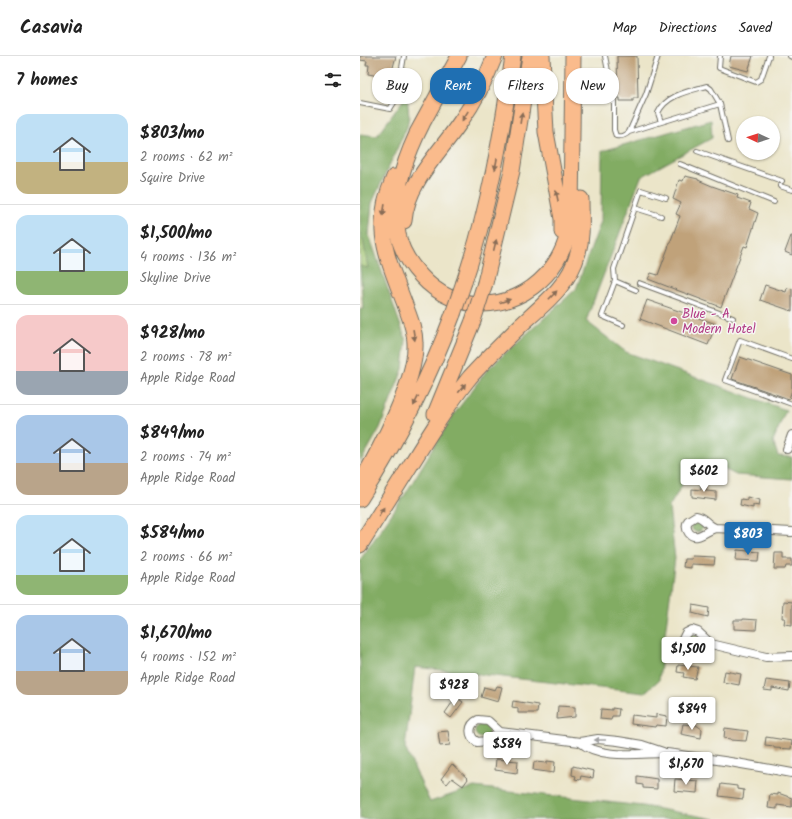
<!DOCTYPE html>
<meta charset="utf-8">
<style>
:root{--surface:#fff;--page:#f6f6f6;--text:#222;--muted:#767676;--line:#e0e0e0;--accent:#1f6fb2}
body{margin:0;font-family:Kalam,sans-serif;background:var(--page);color:var(--text);height:100vh;display:flex;flex-direction:column;font-size:15px;white-space:nowrap}
*{box-sizing:border-box;margin:0}
p{font-size:13px;color:var(--muted)}
.icon{flex:none;width:22px;height:22px;fill:none;stroke:currentColor;stroke-width:2;stroke-linecap:round;stroke-linejoin:round}
.map{position:relative;flex:1;overflow:hidden}
.side{display:flex;flex-direction:column;background:var(--surface);width:360px}
.side>*{flex:none}
.guide{position:absolute;left:12px;top:12px;width:360px;height:36px;display:flex;gap:8px}
.needle{width:26px;rotate:274deg}
.buttons{position:absolute;left:376px;top:60px;display:grid;gap:8px}
.buttons a{display:grid;place-items:center;width:44px;height:44px;border-radius:50%;background:var(--surface);box-shadow:0 1px 3px #0004;font-size:20px}
.price{position:absolute;translate:-50% -34px;padding:0 9px;border-radius:4px;background:#fff;color:#222;font-size:13px;line-height:26px;filter:drop-shadow(0 1px 2px #0008)}
.price::after{content:'';position:absolute;left:50%;top:24px;width:12px;height:9px;margin-left:-6px;background:inherit;clip-path:polygon(0 0,100% 0,50% 100%)}
.price.current{background:var(--accent);color:#fff}
ul{padding:0;list-style:none}
li{display:flex;align-items:center;gap:12px;height:100px;padding:0 16px}
li+li{border-top:1px solid var(--line)}
li span{display:grid;place-items:center;flex:none;width:112px;height:80px;border-radius:12px;color:#555}
li>.icon{margin-inline-start:auto}
span .icon{width:48px;height:48px;fill:#fffc;stroke-width:1}
li b{font-size:17px}
h2{display:flex;justify-content:space-between;align-items:center;height:48px;padding:0 16px;font-size:17px}
.tag{padding:0 14px;border-radius:16px;background:var(--surface);box-shadow:0 1px 3px #0004;font-size:14px;line-height:36px}
.tag.current{background:var(--accent);color:#fff}
header{display:flex;align-items:center;gap:24px;box-sizing:border-box;height:56px;padding:0 20px;background:var(--surface);border-bottom:1px solid var(--line)}
header strong{font-size:19px}
nav{display:flex;gap:22px;margin-inline-start:auto;font-size:14px}
main{display:flex;flex:1;min-height:0}
.map>svg:first-child{display:block}
</style>
<header>
<strong>Casavia</strong>
<nav><a>Map</a><a>Directions</a><a>Saved</a></nav>
</header>
<main>
<section class="side">
<h2>7 homes<svg class="icon" aria-label="filters" viewBox="0 0 24 24"><path d="M4 7h16M4 17h16"/><circle cx="9" cy="7" r="2"/><circle cx="15" cy="17" r="2"/></svg></h2>
<ul>
<li><span style="background:linear-gradient(#bfe0f5 60%,#c2b280 0)"><svg class="icon" aria-label="home" viewBox="0 0 24 24"><path d="M3 11l9-7 9 7M6 9v11h12V9"/></svg></span><div><b>$803/mo</b><p>2 rooms · 62 m²</p><p>Squire Drive</p></div></li>
<li><span style="background:linear-gradient(#bfe0f5 70%,#8fb573 0)"><svg class="icon" aria-label="home" viewBox="0 0 24 24"><path d="M3 11l9-7 9 7M6 9v11h12V9"/></svg></span><div><b>$1,500/mo</b><p>4 rooms · 136 m²</p><p>Skyline Drive</p></div></li>
<li><span style="background:linear-gradient(#f6c9c9 70%,#9aa5b1 0)"><svg class="icon" aria-label="home" viewBox="0 0 24 24"><path d="M3 11l9-7 9 7M6 9v11h12V9"/></svg></span><div><b>$928/mo</b><p>2 rooms · 78 m²</p><p>Apple Ridge Road</p></div></li>
<li><span style="background:linear-gradient(#a9c7e8 60%,#b9a48a 0)"><svg class="icon" aria-label="home" viewBox="0 0 24 24"><path d="M3 11l9-7 9 7M6 9v11h12V9"/></svg></span><div><b>$849/mo</b><p>2 rooms · 74 m²</p><p>Apple Ridge Road</p></div></li>
<li><span style="background:linear-gradient(#bfe0f5 75%,#8fb573 0)"><svg class="icon" aria-label="home" viewBox="0 0 24 24"><path d="M3 11l9-7 9 7M6 9v11h12V9"/></svg></span><div><b>$584/mo</b><p>2 rooms · 66 m²</p><p>Apple Ridge Road</p></div></li>
<li><span style="background:linear-gradient(#a9c7e8 70%,#b9a48a 0)"><svg class="icon" aria-label="home" viewBox="0 0 24 24"><path d="M3 11l9-7 9 7M6 9v11h12V9"/></svg></span><div><b>$1,670/mo</b><p>4 rooms · 152 m²</p><p>Apple Ridge Road</p></div></li>
</ul>
</section>
<div class="map">
<svg width="432" height="763" viewBox="0 0 432 763">
<rect width="100%" height="100%" fill="#f6f6f2"/>
<filter id="ink" filterUnits="userSpaceOnUse"><feTurbulence type="fractalNoise" baseFrequency=".025" numOctaves="2"/><feDisplacementMap in="SourceGraphic" scale="8" xChannelSelector="R" yChannelSelector="G"/><feConvolveMatrix kernelMatrix="1 2 1 2 8 2 1 2 1" color-interpolation-filters="sRGB"/></filter>
<filter id="wash" filterUnits="userSpaceOnUse"><feTurbulence type="fractalNoise" baseFrequency=".012" numOctaves="4" result="noise"/><feDisplacementMap in="SourceGraphic" scale="16" xChannelSelector="R" yChannelSelector="G"/><feGaussianBlur stdDeviation="0.9" result="paint"/><feColorMatrix in="noise" values="0 0 0 0 0 0 0 0 0 0 0 0 0 0 0 0 0 1.4 0 .05"/><feComposite in="paint" operator="in"/></filter>
<g filter="url(#wash)">
<rect width="100%" height="100%" fill="#ebe5c9"/>
<path fill="#a3c771" stroke="#67794e" d="M0 183H3L9 213 0 210Z
M327 585a6 6 0 1 1 12 0a6 6 0 1 1-12 0Z"/>
<path fill="#82ac63" stroke="#566c47" d="M47 39 49 60 47 71 12 147 9 179 46 285 43 313 20 372 0 407V253H3L0 210 8 212 3 184 0 183V78L17 80Z
M351 64 352 82 281 121 226 265 266 296 426 354 413 385 418 400 432 401V423L376 419 354 408 336 406 309 451 315 502 299 624 284 637 55 611 45 692 70 746 114 731 283 750 355 763H0V504L46 437 92 361 127 314 216 233 241 165 242 95Z
M331 470a6 6 0 1 1 12 0a6 6 0 1 1-12 0Z
M115 675a7 7 0 1 1 14 0a7 7 0 1 1-14 0Z"/>
<g id="blocks">
<path fill="#c0a27a" d="M0 0H36L31 19 25 18V21L8 18 9 9H6L7 5 0 4Z
M257 0H277L278 42H273V45H260V42H258Z
M371 0H393L388 15 369 10Z
M325 120 338 123V124L352 130 378 139 377 142 391 147 389 153 398 157 387 191 384 190 361 251 288 223 291 217 298 219 320 160 316 158 321 147 313 143 319 124 323 125Z
M431 180H432V199L425 196Z
M405 229 426 236 427 232 432 233V255L400 244Z
M287 244 356 268 348 289 280 263Z
M380 301 432 319V334L429 343 372 323Z
M338 411 346 412V419L338 418Z
M341 427H347L346 435 356 436V444L332 441V433L341 434Z
M387 441 400 444 399 450 393 449V452L380 449 381 443 387 444Z
M377 494 400 496 399 505 376 504Z
M415 497H423V503H432V510H426L425 513H414Z
M332 500 355 501 354 509 331 508V512L323 511 324 503H331Z
M423 545 432 546V569L424 568 425 562H422Z
M333 549 349 552 348 561 332 557Z
M383 563 397 564 396 574 374 573V564H383Z
M318 609 338 611 335 623 323 621 324 617 317 616Z
M365 615 381 618 379 629 363 626Z
M406 624 430 627 429 635 412 632V635L404 634Z
M137 630 142 631 138 646 121 641 124 631 135 634Z
M96 641 103 646 91 662 85 657Z
M153 645 178 649 177 657H158V652L152 651Z
M198 650 215 651V661L197 663Z
M252 652 259 653 258 660H252L251 664 240 663 241 653 252 654Z
M296 658 307 660 306 670 296 669 295 671 271 668 272 659 296 662Z
M323 668 336 669 342 673 341 682 321 678Z
M365 672 388 675 386 685 371 684V683L364 682Z
M88 675 90 689 80 690 78 676Z
M406 681 432 685 431 693 414 692V690L405 689Z
M136 703 158 705 157 717 135 714Z
M187 705 195 706 194 717 173 714 174 706 187 707Z
M92 708 108 723 103 730 92 722 87 728 81 723Z
M213 710 234 715 233 722 221 720 220 724 215 723 216 720 212 719Z
M277 720 297 723V733L283 732V729L277 728Z
M315 723 338 725 337 737 314 735Z
M361 728 377 730V733L384 734 383 743 359 740Z
M418 737 432 742V751L417 749V753L408 752 410 738 418 739Z"/>
</g>
</g>
<g filter="url(#ink)">
<use href="#blocks" fill-opacity="0" stroke="#6e6c62" stroke-width="1"/>
<g fill="none" stroke-linecap="round" stroke-linejoin="round">
<g stroke="#6e6c62" stroke-width="6">
<path id="lane" d="M245 0 254 45V74L256 80C262 81 265 80 269 76L286 38 298 0
M360 0 359 12 396 26 401 23 409 0
M430 0 432 1
M0 47 30 53 37 42 44 0
M301 66 298 57C306 39 329 35 347 30L351 33 360 48
M269 76 360 48 368 85
M337 95 422 125
M320 108 414 146
M420 130 432 134
M275 152 301 160
M255 225 254 213 281 134 306 142
M279 227 373 262
M263 269 242 260 255 225 276 234
M432 303 380 284 365 324 432 348"/>
</g>
<g stroke="#6e6c62" stroke-width="10">
<path id="street" d="M427 393 432 379
M355 472C346 474 337 486 329 477 326 473 326 469 328 465L336 460C344 461 347 469 355 472L432 476
M332 574 338 576 351 588 336 595 326 593 323 583 326 577Z
M351 588 406 601 432 600
M118 664 128 665 140 676 127 685 117 686C108 680 108 669 118 664Z
M140 676 220 686 238 683 258 685 282 689 303 696
M220 686C241 704 280 697 306 697 316 698 326 700 336 701 368 705 400 711 432 717"/>
</g>
<g stroke="#6e6c62" stroke-width="17">
<path id="highway" d="M182 0 186 76 202 163V176
M62 68C45 101 31 140 38 178 41 195 50 208 61 220 95 258 151 257 186 219 202 201 210 179 211 156L213 0
M57 77 99 0
M44 165C47 126 80 97 101 65 115 45 126 23 135 0
M104 226C129 152 142 77 153 0
M125 227 152 115 170 0
M75 358 113 265
M0 428C19 395 57 324 55 287 55 273 49 260 44 246 26 198 12 172 34 121
M35 434C59 396 82 356 110 321 126 303 144 286 161 269 184 248 210 228 218 197 223 179 221 161 221 143
M0 443C37 385 69 323 93 258
M0 489 40 425"/>
</g>
<use href="#lane" stroke="#fff" stroke-width="4"/>
<use href="#street" stroke="#fff" stroke-width="8"/>
<use href="#highway" stroke="#fabb8c" stroke-width="15"/>
<g stroke="#6e6c62" stroke-width="17" stroke-linecap="butt">
<path id="highway-bridge" d="M93 258 104 226
M113 265 125 227"/>
</g>
<use href="#highway-bridge" stroke="#fabb8c" stroke-width="15"/>
</g>
<defs><path id="oneway-solid" d="M-6-.8H1V-3.2L6.5 0L1 3.2V.8H-6Z"/></defs>
<g fill="#886c57">
<use href="#oneway-solid" transform="translate(105 60) rotate(122)"/>
<use href="#oneway-solid" transform="translate(161 62) rotate(-81)"/>
<use href="#oneway-solid" transform="translate(136 108) rotate(101)"/>
<use href="#oneway-solid" transform="translate(197 140) rotate(-102)"/>
<use href="#oneway-solid" transform="translate(24 154) rotate(99)"/>
<use href="#oneway-solid" transform="translate(135 189) rotate(-76)"/>
<use href="#oneway-solid" transform="translate(193 239) rotate(-46)"/>
<use href="#oneway-solid" transform="translate(145 245) rotate(-17)"/>
<use href="#oneway-solid" transform="translate(54 279) rotate(81)"/>
<use href="#oneway-solid" transform="translate(102 332) rotate(-52)"/>
<use href="#oneway-solid" transform="translate(56 345) rotate(116)"/>
<use href="#oneway-solid" transform="translate(21 456) rotate(-58)"/>
</g>
<use fill="#a0a0a0" href="#oneway-solid" transform="translate(240 684) rotate(-180)"/>
</g>
<circle fill="#d1479c" stroke="#f6f6f2" stroke-width="1.5" cx="314" cy="265" r="4"/>
<g text-anchor="middle" dominant-baseline="central" stroke-width="3" stroke-linejoin="round" paint-order="stroke">
<g font-size="13" fill="#b23c85" stroke="#f6f6f2" text-anchor="start">
<text x="322" y="258">Blue - A<tspan x="322" dy="15">Modern Hotel</tspan></text>
</g>
</g>
</svg>
<div class="buttons">
<a><svg class="needle" viewBox="-14 -14 28 28"><path d="M0-13l5 13h-10z" fill="#e53935"/><path d="M0 13l5-13h-10z" fill="#767676"/></svg></a>
</div>
<b class="price" style="left:344px;top:437px">$602</b>
<b class="price current" style="left:388px;top:500px">$803</b>
<b class="price" style="left:328px;top:615px">$1,500</b>
<b class="price" style="left:94px;top:651px">$928</b>
<b class="price" style="left:332px;top:675px">$849</b>
<b class="price" style="left:147px;top:710px">$584</b>
<b class="price" style="left:326px;top:730px">$1,670</b>
<div class="guide">
<a class="tag">Buy</a>
<a class="tag current">Rent</a>
<a class="tag">Filters</a>
<a class="tag">New</a>
</div>
</div>
</main>
